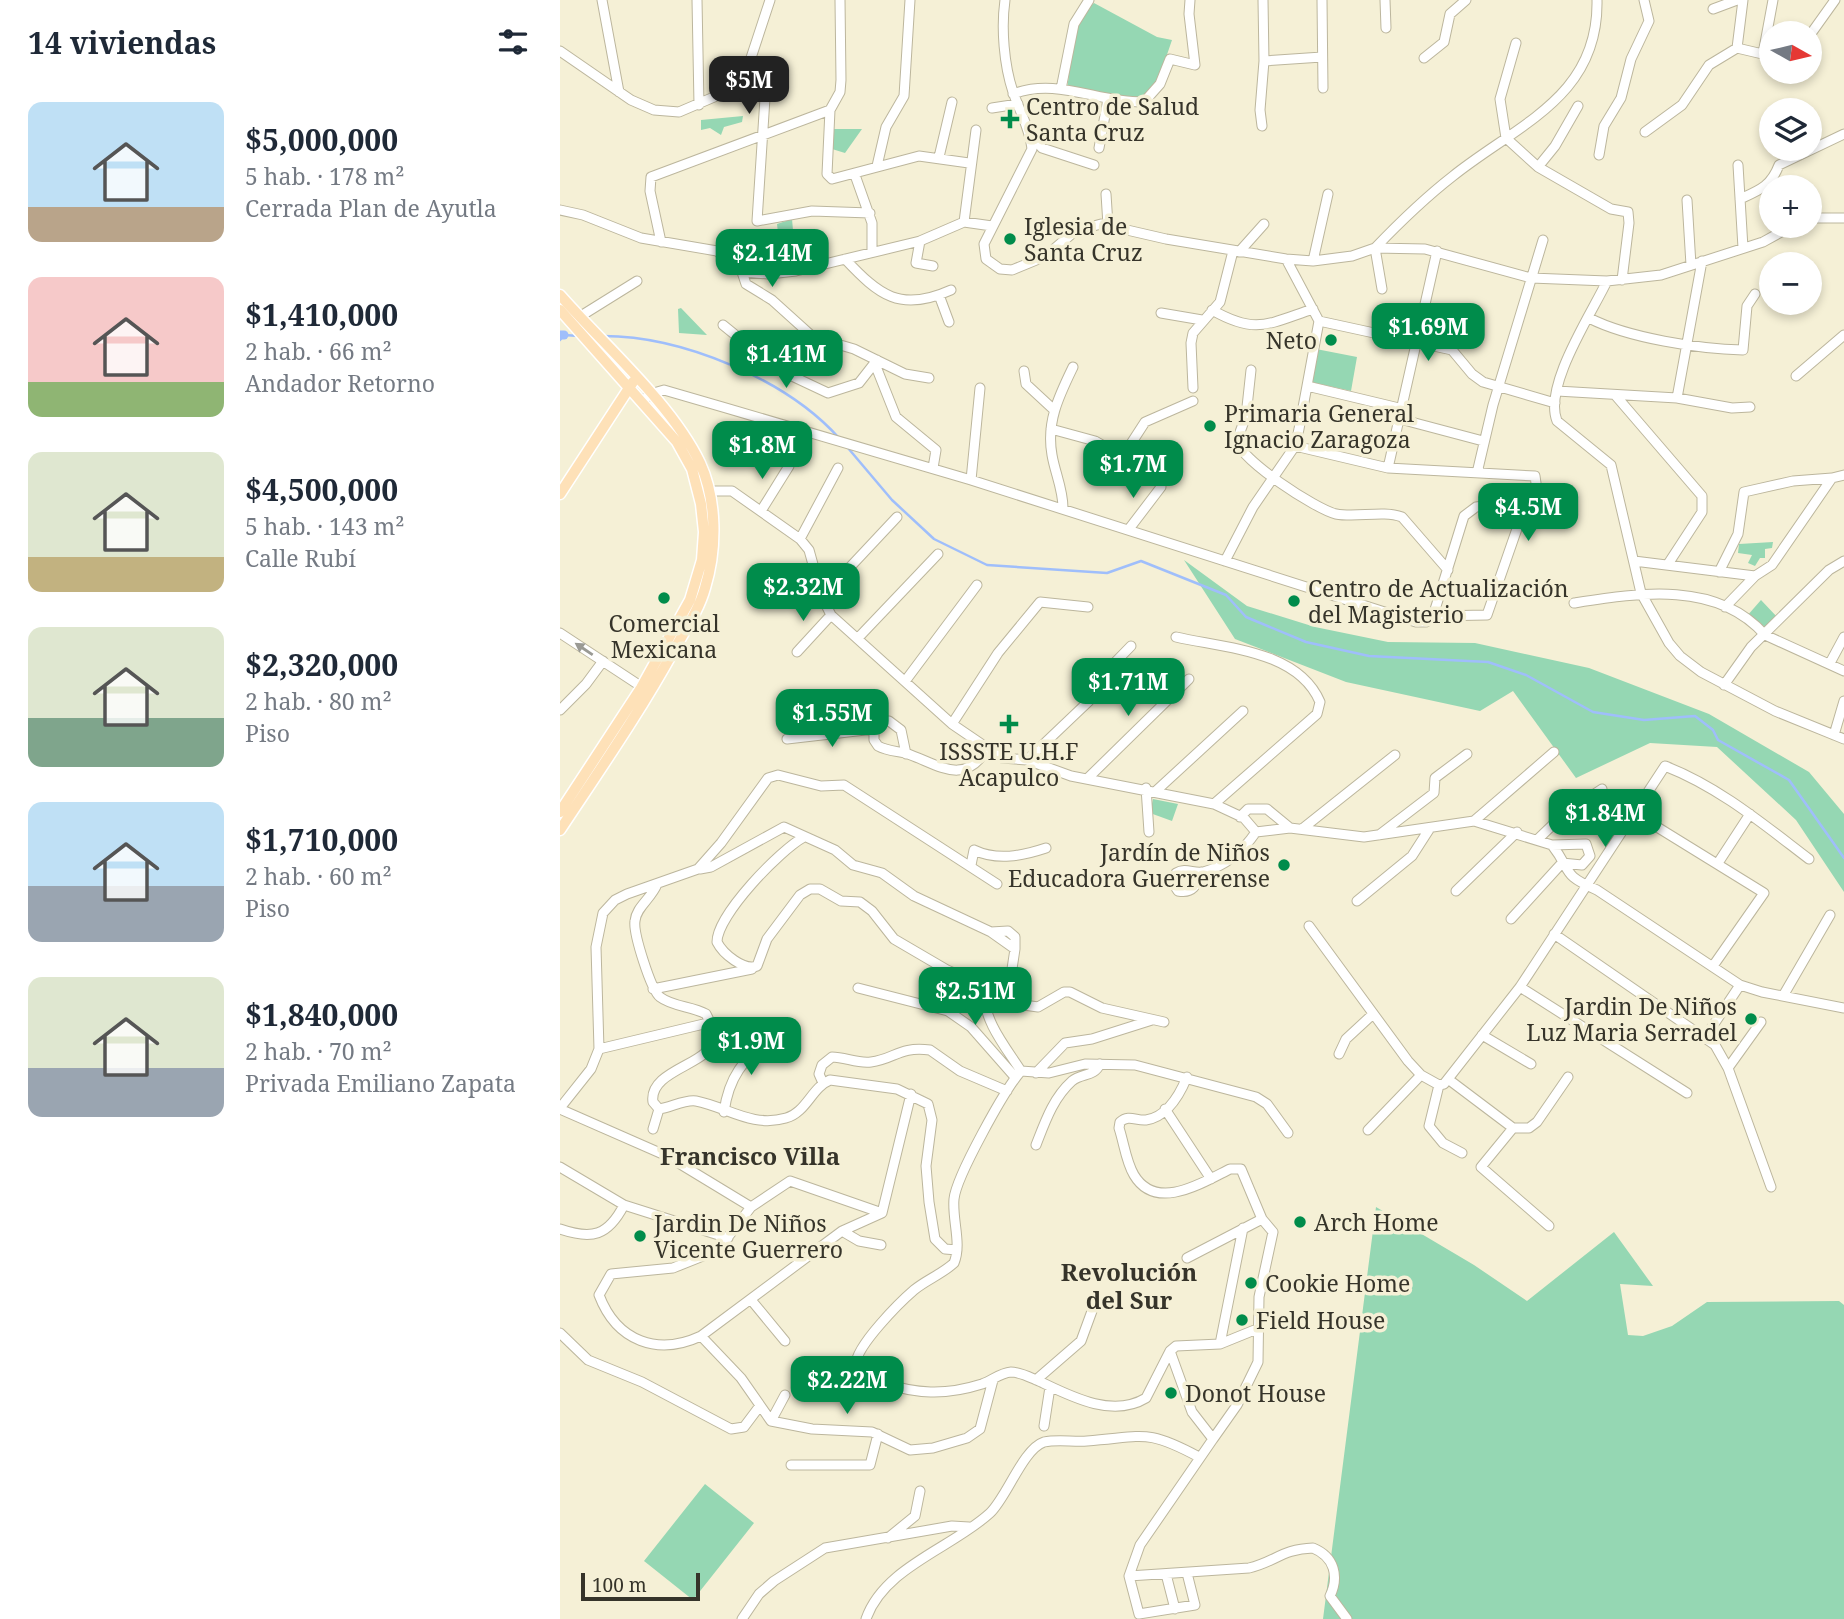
<!DOCTYPE html>
<html lang="es">
<meta charset="utf-8">
<style>
:root{--surface:#fff;--page:#f2f2f3;--text:#1f2937;--muted:#747a83;--accent:#008c4b}
body{margin:0;font-family:"Noto Serif",serif;background:var(--page);color:var(--text);height:100vh;display:flex;flex-direction:column;font-size:26px;white-space:nowrap}
*{box-sizing:border-box;margin:0}
p{font-size:23px;color:var(--muted)}
.icon{flex:none;width:38px;height:38px;fill:none;stroke:currentColor;stroke-width:2;stroke-linecap:round;stroke-linejoin:round}
.map{position:relative;flex:1;overflow:hidden}
.drawer{display:flex;flex-direction:column;background:var(--surface);width:560px}
.drawer>*{flex:none}
.needle{width:46px;rotate:98deg}
.fabs{position:absolute;left:1199px;top:21px;display:grid;gap:14px}
.fabs a{display:grid;place-items:center;width:63px;height:63px;border-radius:50%;background:var(--surface);box-shadow:0 4px 10px #0003;font-size:35px}
.scale{position:absolute;left:21px;bottom:18px;width:119px;box-sizing:border-box;padding-left:7px;border:4px solid #36342a;border-top:0;font-size:19px;line-height:24px;white-space:nowrap;color:#36342a;-webkit-text-stroke:5px #f5f0d6;paint-order:stroke}
.price{position:absolute;translate:-50% -60px;padding:0 16px;border-radius:14px;background:var(--accent);color:#fff;font-size:23px;line-height:46px;filter:drop-shadow(0 2px 4px #0008)}
.price::after{content:'';position:absolute;left:50%;top:42px;width:21px;height:16px;margin-left:-10px;background:inherit;clip-path:polygon(0 0,100% 0,50% 100%)}
.price.on{background:#222;color:#fff}
ul{padding:0;list-style:none}
li{display:flex;align-items:center;gap:21px;height:175px;padding:0 28px}
li span{display:grid;place-items:center;flex:none;width:196px;height:140px;border-radius:14px;color:#555}
li>.icon{margin-inline-start:auto}
span .icon{width:84px;height:84px;fill:#fffc;stroke-width:1}
li b{font-size:30px}
h2{display:flex;justify-content:space-between;align-items:center;height:84px;padding:0 28px;font-size:30px}
main{display:flex;flex:1;min-height:0}
.map>svg:first-child{display:block}
</style>
<main>
<section class="drawer">
<h2>14 viviendas<svg class="icon" aria-label="filters" viewBox="0 0 24 24"><path d="M4 7h16M4 17h16"/><circle cx="9" cy="7" r="2"/><circle cx="15" cy="17" r="2"/></svg></h2>
<ul>
<li><span style="background:linear-gradient(#bfe0f5 75%,#b9a48a 0)"><svg class="icon" aria-label="home" viewBox="0 0 24 24"><path d="M3 11l9-7 9 7M6 9v11h12V9"/></svg></span><div><b>$5,000,000</b><p>5 hab. · 178 m²</p><p>Cerrada Plan de Ayutla</p></div></li>
<li><span style="background:linear-gradient(#f6c9c9 75%,#8fb573 0)"><svg class="icon" aria-label="home" viewBox="0 0 24 24"><path d="M3 11l9-7 9 7M6 9v11h12V9"/></svg></span><div><b>$1,410,000</b><p>2 hab. · 66 m²</p><p>Andador Retorno</p></div></li>
<li><span style="background:linear-gradient(#dfe7d0 75%,#c2b280 0)"><svg class="icon" aria-label="home" viewBox="0 0 24 24"><path d="M3 11l9-7 9 7M6 9v11h12V9"/></svg></span><div><b>$4,500,000</b><p>5 hab. · 143 m²</p><p>Calle Rubí</p></div></li>
<li><span style="background:linear-gradient(#dfe7d0 65%,#7fa58c 0)"><svg class="icon" aria-label="home" viewBox="0 0 24 24"><path d="M3 11l9-7 9 7M6 9v11h12V9"/></svg></span><div><b>$2,320,000</b><p>2 hab. · 80 m²</p><p>Piso</p></div></li>
<li><span style="background:linear-gradient(#bfe0f5 60%,#9aa5b1 0)"><svg class="icon" aria-label="home" viewBox="0 0 24 24"><path d="M3 11l9-7 9 7M6 9v11h12V9"/></svg></span><div><b>$1,710,000</b><p>2 hab. · 60 m²</p><p>Piso</p></div></li>
<li><span style="background:linear-gradient(#dfe7d0 65%,#9aa5b1 0)"><svg class="icon" aria-label="home" viewBox="0 0 24 24"><path d="M3 11l9-7 9 7M6 9v11h12V9"/></svg></span><div><b>$1,840,000</b><p>2 hab. · 70 m²</p><p>Privada Emiliano Zapata</p></div></li>
</ul>
</section>
<div class="map">
<svg width="1284" height="1619" viewBox="0 0 1284 1619">
<rect width="100%" height="100%" fill="#f5f0d6"/>
<path fill="#95d7b3" d="M534 3 597 37 612 40 598 81 581 99 507 89C512 62 510 20 534 3Z
M183 116 182 122 164 127 161 135 150 128 141 130V120Z
M272 129H302L285 153 272 149Z
M232 219 234 241 219 242 217 224Z
M121 308 147 335 119 333 118 309Z
M756 349 797 357 791 391 751 382Z
M1213 542 1212 548 1205 549V558H1200L1195 566 1188 563 1192 555 1178 553 1179 544Z
M624 560 687 606 755 627 828 642 915 643 1029 668 1149 714 1249 772 1284 814V892L1236 820 1157 747 1090 743 1016 778 953 691 920 711 786 682 675 639Z
M1201 600 1218 618 1207 628 1187 616Z
M593 799 618 804 612 821 590 813Z
M816 1207 914 1265 967 1301 1054 1232 1093 1286 1060 1284 1068 1335 1083 1336 1112 1326 1147 1302 1279 1301 1284 1305V1619H763Z
M145 1484 194 1523 133 1600 84 1561Z"/>
<g fill="none" stroke-linecap="round" stroke-linejoin="round">
<path stroke="#9fbefb" stroke-width="2.5" d="M43 336C122 336 226 379 279 438
M0 340 4 335 19 336
M288 448 332 500 374 539 427 565 547 573 581 561 666 595 686 617 746 642 809 656 928 662 966 675 1033 712 1084 720 1135 716 1153 730 1158 740 1229 780 1284 858"/>
<path stroke="#9fbefb" stroke-width="9" d="M0 335H4"/>
<g stroke="#bcb69d" stroke-width="11">
<path id="minor" d="M42 0 59 92
M137 0 139 105
M445 0C441 28 444 65 453 92 460 112 470 129 472 149L424 244 426 259 440 269 452 270 486 256 515 231 541 224 606 239 726 259 753 261 792 256 815 248 865 249 971 278 1047 281 1101 275 1203 242 1232 226
M762 0 763 88
M825 0 826 28
M1153 9 1177 0
M1250 35 1275 0
M956 43 940 99 946 138 978 167 1051 209 1068 212 1069 223 1062 280
M1177 48 1183 0
M0 51 71 100 94 110 119 112 168 91 179 82 187 70 210 0
M1203 54 1213 0
M864 58 884 42 890 14 906 0
M704 61 762 57
M501 89 514 24 529 0
M453 94C497 77 538 103 584 102L600 84 610 59 635 65 629 14 630 0
M205 98 197 221 252 211 310 213
M432 108 458 104
M270 110 267 174 272 179 359 156 409 163
M270 110 280 92 281 80 280 0
M702 126 700 110 704 61 703 0
M1085 132 1122 105 1149 65 1177 48 1211 56
M472 137 482 148 534 165
M539 148 548 99
M1039 155 1044 126 1061 98 1071 59 1089 21 1084 0
M379 157 392 102
M1178 165 1183 248
M317 166 326 127 344 96 350 0
M978 167 995 146 1018 106
M295 175 312 223V252
M546 194 548 225
M1180 199C1200 190 1211 186 1219 165L1284 134
M1127 200 1131 265
M0 210 23 215 81 238 157 251 182 272 209 274 236 271 360 241 404 222 432 226
M1250 218H1284
M404 222 416 130
M360 241 356 263 373 266
M101 242 90 191 91 177 270 110
M815 248C839 223 866 197 893 176 958 124 1039 97 1037 0
M815 248 822 289
M679 252 704 224
M285 259C319 295 340 313 391 290
M753 261 768 194
M182 272 186 284 212 300 253 337 294 349 345 374 369 378
M1047 281C1032 313 983 386 997 421L1051 465 1081 593 1109 643 1120 656 1141 672 1215 711 1284 739
M379 295 389 322
M652 310C696 335 708 324 753 309
M601 313 642 320
M1029 318C1068 338 1139 349 1183 350L1187 306 1195 294
M16 319 77 281
M759 321 892 350 912 374 923 382 995 403
M163 325 217 369 268 393 299 383 317 360
M892 350 903 316
M315 364 336 417 376 450 373 468
M691 370 686 416 677 440C677 458 757 510 776 514 797 518 822 510 842 517L888 570
M464 371 466 384 493 409
M1236 376 1284 335
M747 386 843 409
M633 388 631 343 633 333 660 302 673 251
M997 391 1117 398 1172 408 1190 407
M1056 396 1142 496V512L1108 564
M1117 398 1142 261
M82 402 90 394 104 390 166 408 411 480 856 622H866L873 616 927 615 959 523 962 501 972 496 976 483 975 476 828 468 735 446
M840 419 923 441
M491 429 535 441 599 478 601 487 569 529
M563 456 585 422 633 401
M828 468 877 251
M917 473 933 405 983 240
M411 480 420 388
M144 491H172L240 539 249 550 262 597 271 615 392 724 442 758 467 760 511 776 654 804 684 818 696 832 730 828 804 837 914 821 992 845C1013 872 1000 874 1037 890L1180 985 1202 992 1284 1008
M503 508C503 489 495 473 492 455 486 422 499 396 513 367
M201 511 229 466
M240 539 278 468
M665 561 693 507 735 446 739 429 759 321 726 259
M1074 561 1195 576
M1159 572 1178 534 1184 492 1233 481 1272 478
M262 597 337 517
M1014 603C1078 593 1157 580 1205 635L1284 671
M1165 607 1195 576 1212 565 1272 478 1284 475
M873 616 904 516 916 507 962 501
M0 633 85 689
M616 637C664 648 738 650 760 702L757 714 654 804
M298 638 378 554
M237 652 271 615
M1270 663 1284 637
M346 680 417 585
M1164 685 1191 647 1269 570 1284 561
M0 710 26 684 43 661
M392 724 438 653 480 602 528 607
M314 729V740L318 746C327 751 336 751 345 753 377 763 403 788 427 749
M1274 735 1284 701
M227 739 314 729 320 722 329 721 341 730 346 754
M467 760 529 701 536 682 571 646
M528 778 629 679
M586 788 589 832
M597 790 683 711
M1076 814 1204 893 1153 966
M680 817 688 809H707L730 828
M914 821 994 752
M742 829 835 755
M819 835 874 793 875 778 907 754
M244 837C220 850 157 915 157 942 163 954 184 971 197 966L207 939 240 895 250 889H260L281 901 300 902 312 911 334 939 387 970 413 981 422 989C426 1024 442 1042 461 1071
M978 839 1004 814 1042 789
M1158 863 1190 814
M411 865 414 850C437 861 462 856 486 848
M140 869 151 867 224 827 275 850 293 865 322 873 354 896 431 932 455 949 450 982 464 1005 478 1007 504 992H510L542 1008 604 1022
M641 872C637 885 633 894 618 891L614 885 616 873C626 867 633 874 643 872 666 866 683 851 696 832
M97 884C92 898 76 907 75 921 73 933 91 990 100 997 113 1007 132 1006 146 1014L155 1032C152 1040 151 1048 145 1053 130 1067 89 1076 93 1102L99 1109
M896 891 957 832
M797 901 852 856 870 828
M951 919 1002 863 1022 865 1030 856 1026 844 992 845
M749 926 848 1061 861 1075 879 1085
M431 932 448 931 455 937V949
M994 934 1155 1045 1168 1068 1211 1187
M960 987 1127 1093
M298 988 388 1011 411 1027 455 1077
M93 989 192 969
M1223 996 1270 915
M922 1035 971 1064
M1146 1036 1180 985
M39 1049 152 1022
M779 1054 786 1039 812 1015
M1168 1068 1201 1022
M461 1071C445 1089 396 1177 394 1199 392 1220 402 1244 394 1263 382 1274 366 1280 354 1290 340 1302 296 1346 296 1364 296 1377 310 1379 319 1382 357 1394 384 1396 422 1384 433 1380 440 1373 451 1372 461 1372 471 1378 481 1382 512 1397 553 1418 586 1398L610 1351
M461 1071 489 1073 525 1064 575 1065 696 1097 707 1104 728 1133
M476 1073 505 1043 532 1039 592 1020
M627 1077C620 1094 607 1117 586 1120 576 1121 569 1114 560 1122L559 1128C564 1143 566 1162 574 1175 596 1212 642 1183 670 1169H681L702 1219 713 1232 699 1297 698 1362 677 1405 653 1439
M888 1079 953 1128H969L977 1122 1008 1077
M263 1083 259 1074 262 1065 272 1057C285 1057 298 1064 311 1062 335 1059 339 1046 370 1050L400 1071 447 1091
M879 1085 884 1084 960 987 1105 766C1159 787 1203 824 1249 859
M879 1085 869 1126 883 1143 902 1153
M0 1108 31 1069 39 1049 36 947 43 913 55 900 67 894 138 869 161 843 208 778 218 775 261 786 284 785 437 884
M0 1109 107 1156 191 1207
M99 1109C110 1108 125 1099 136 1101 167 1107 192 1128 226 1118 246 1113 252 1087 270 1080L337 1089 368 1104 372 1120 366 1166 369 1202 375 1239 385 1249 397 1250
M605 1109 651 1179
M164 1112C169 1076 183 1061 210 1037
M953 1128 921 1167 989 1226
M93 1129 99 1109
M808 1130 861 1075
M476 1145C485 1122 493 1098 512 1081 522 1073 534 1077 540 1064
M0 1167 64 1205 168 1238
M322 1213 230 1181 191 1207 158 1250 113 1268 51 1274 39 1295C57 1342 98 1356 141 1336L282 1231 322 1213 351 1094
M0 1229C32 1240 48 1236 64 1205
M282 1231 299 1241 321 1245
M627 1258 702 1219
M192 1301 225 1341
M0 1333 28 1360 82 1382 171 1429 184 1427 199 1407
M141 1336 181 1378 211 1421 252 1429 312 1432 350 1450 373 1448 407 1438 420 1429 433 1380
M660 1344 683 1228
M610 1351 632 1412 653 1439 580 1545 569 1576 689 1568C715 1562 722 1549 753 1548 775 1557 779 1577 770 1596L787 1619
M610 1351 616 1346 660 1344 697 1329
M476 1380 521 1341 532 1311
M211 1421 225 1395
M484 1426 490 1387
M231 1465H310L318 1434
M328 1538 355 1516 360 1491
M606 1574 615 1609
M569 1576 579 1614 635 1605 627 1573
M182 1619 199 1594 214 1581 265 1548 392 1526 409 1527
M306 1619C324 1567 392 1548 430 1513 447 1497 463 1449 484 1442 497 1439 513 1442 527 1441 584 1437 585 1428 639 1457"/>
</g>
<g stroke="#fff" stroke-width="13">
<path id="major" d="M0 295C43 344 112 404 140 463 157 500 157 549 145 588 139 610 125 630 114 650 80 712 39 771 0 830
M0 310 117 442 132 469 141 504 144 532 142 560 130 600 81 688 0 812
M0 494 73 382"/>
</g>
<use href="#minor" stroke="#fff" stroke-width="9"/>
<use href="#major" stroke="#fee1b8" stroke-width="10"/>
</g>
<defs><path id="oneway-solid" d="M-6-.8H1V-3.2L6.5 0L1 3.2V.8H-6Z" transform="scale(1.75)"/></defs>
<use fill="#9a9a94" href="#oneway-solid" transform="translate(24 649) rotate(-146)"/>
<g fill="#008c4b" stroke="#f5f0d6" stroke-width="2.5">
<path d="M446.5 108.5h7v7h7v7h-7v7h-7v-7h-7v-7h7z"/>
<circle cx="450" cy="239" r="7"/>
<circle cx="771" cy="340" r="7"/>
<circle cx="650" cy="426" r="7"/>
<circle cx="104" cy="598" r="7"/>
<circle cx="734" cy="601" r="7"/>
<path d="M445.5 713.5h7v7h7v7h-7v7h-7v-7h-7v-7h7z"/>
<circle cx="724" cy="865" r="7"/>
<circle cx="1191" cy="1019" r="7"/>
<circle cx="740" cy="1222" r="7"/>
<circle cx="80" cy="1236" r="7"/>
<circle cx="691" cy="1283" r="7"/>
<circle cx="682" cy="1320" r="7"/>
<circle cx="611" cy="1393" r="7"/>
</g>
<g text-anchor="middle" dominant-baseline="central" stroke-width="7" stroke-linejoin="round" paint-order="stroke">
<g font-size="23" fill="#36342a" stroke="#f5f0d6" text-anchor="start">
<text x="466" y="106">Centro de Salud<tspan x="466" dy="26">Santa Cruz</tspan></text>
<text x="464" y="226">Iglesia de<tspan x="464" dy="26">Santa Cruz</tspan></text>
<text x="757" y="340" text-anchor="end">Neto</text>
<text x="664" y="413">Primaria General<tspan x="664" dy="26">Ignacio Zaragoza</tspan></text>
<text x="748" y="588">Centro de Actualización<tspan x="748" dy="26">del Magisterio</tspan></text>
<text x="104" y="623" text-anchor="middle">Comercial<tspan x="104" dy="26">Mexicana</tspan></text>
<text x="449" y="751" text-anchor="middle">ISSSTE U.H.F<tspan x="449" dy="26">Acapulco</tspan></text>
<text x="710" y="852" text-anchor="end">Jardín de Niños<tspan x="710" dy="26">Educadora Guerrerense</tspan></text>
<text x="1177" y="1006" text-anchor="end">Jardin De Niños<tspan x="1177" dy="26">Luz Maria Serradel</tspan></text>
<text x="754" y="1222">Arch Home</text>
<text x="94" y="1223">Jardin De Niños<tspan x="94" dy="26">Vicente Guerrero</tspan></text>
<text x="705" y="1283">Cookie Home</text>
<text x="696" y="1320">Field House</text>
<text x="625" y="1393">Donot House</text>
</g>
<g font-size="24" font-weight="bold" fill="#36342a" stroke="#f5f0d6">
<text x="190" y="1155">Francisco Villa</text>
<text x="569" y="1271">Revolución<tspan x="569" dy="28">del Sur</tspan></text>
</g>
</g>
</svg>
<div class="fabs">
<a><svg class="needle" viewBox="-14 -14 28 28"><path d="M0-13l5 13h-10z" fill="#e53935"/><path d="M0 13l5-13h-10z" fill="#747a83"/></svg></a>
<a><svg class="icon" aria-label="layers" viewBox="0 0 24 24"><path d="M12 4l9 5-9 5-9-5zM3 14l9 5 9-5"/></svg></a>
<a>+</a>
<a>−</a>
</div>
<div class="scale">100 m</div>
<b class="price on" style="left:189px;top:116px">$5M</b>
<b class="price" style="left:212px;top:289px">$2.14M</b>
<b class="price" style="left:868px;top:363px">$1.69M</b>
<b class="price" style="left:226px;top:390px">$1.41M</b>
<b class="price" style="left:202px;top:481px">$1.8M</b>
<b class="price" style="left:573px;top:500px">$1.7M</b>
<b class="price" style="left:968px;top:543px">$4.5M</b>
<b class="price" style="left:243px;top:623px">$2.32M</b>
<b class="price" style="left:568px;top:718px">$1.71M</b>
<b class="price" style="left:272px;top:749px">$1.55M</b>
<b class="price" style="left:1045px;top:849px">$1.84M</b>
<b class="price" style="left:415px;top:1027px">$2.51M</b>
<b class="price" style="left:191px;top:1077px">$1.9M</b>
<b class="price" style="left:287px;top:1416px">$2.22M</b>
</div>
</main>
